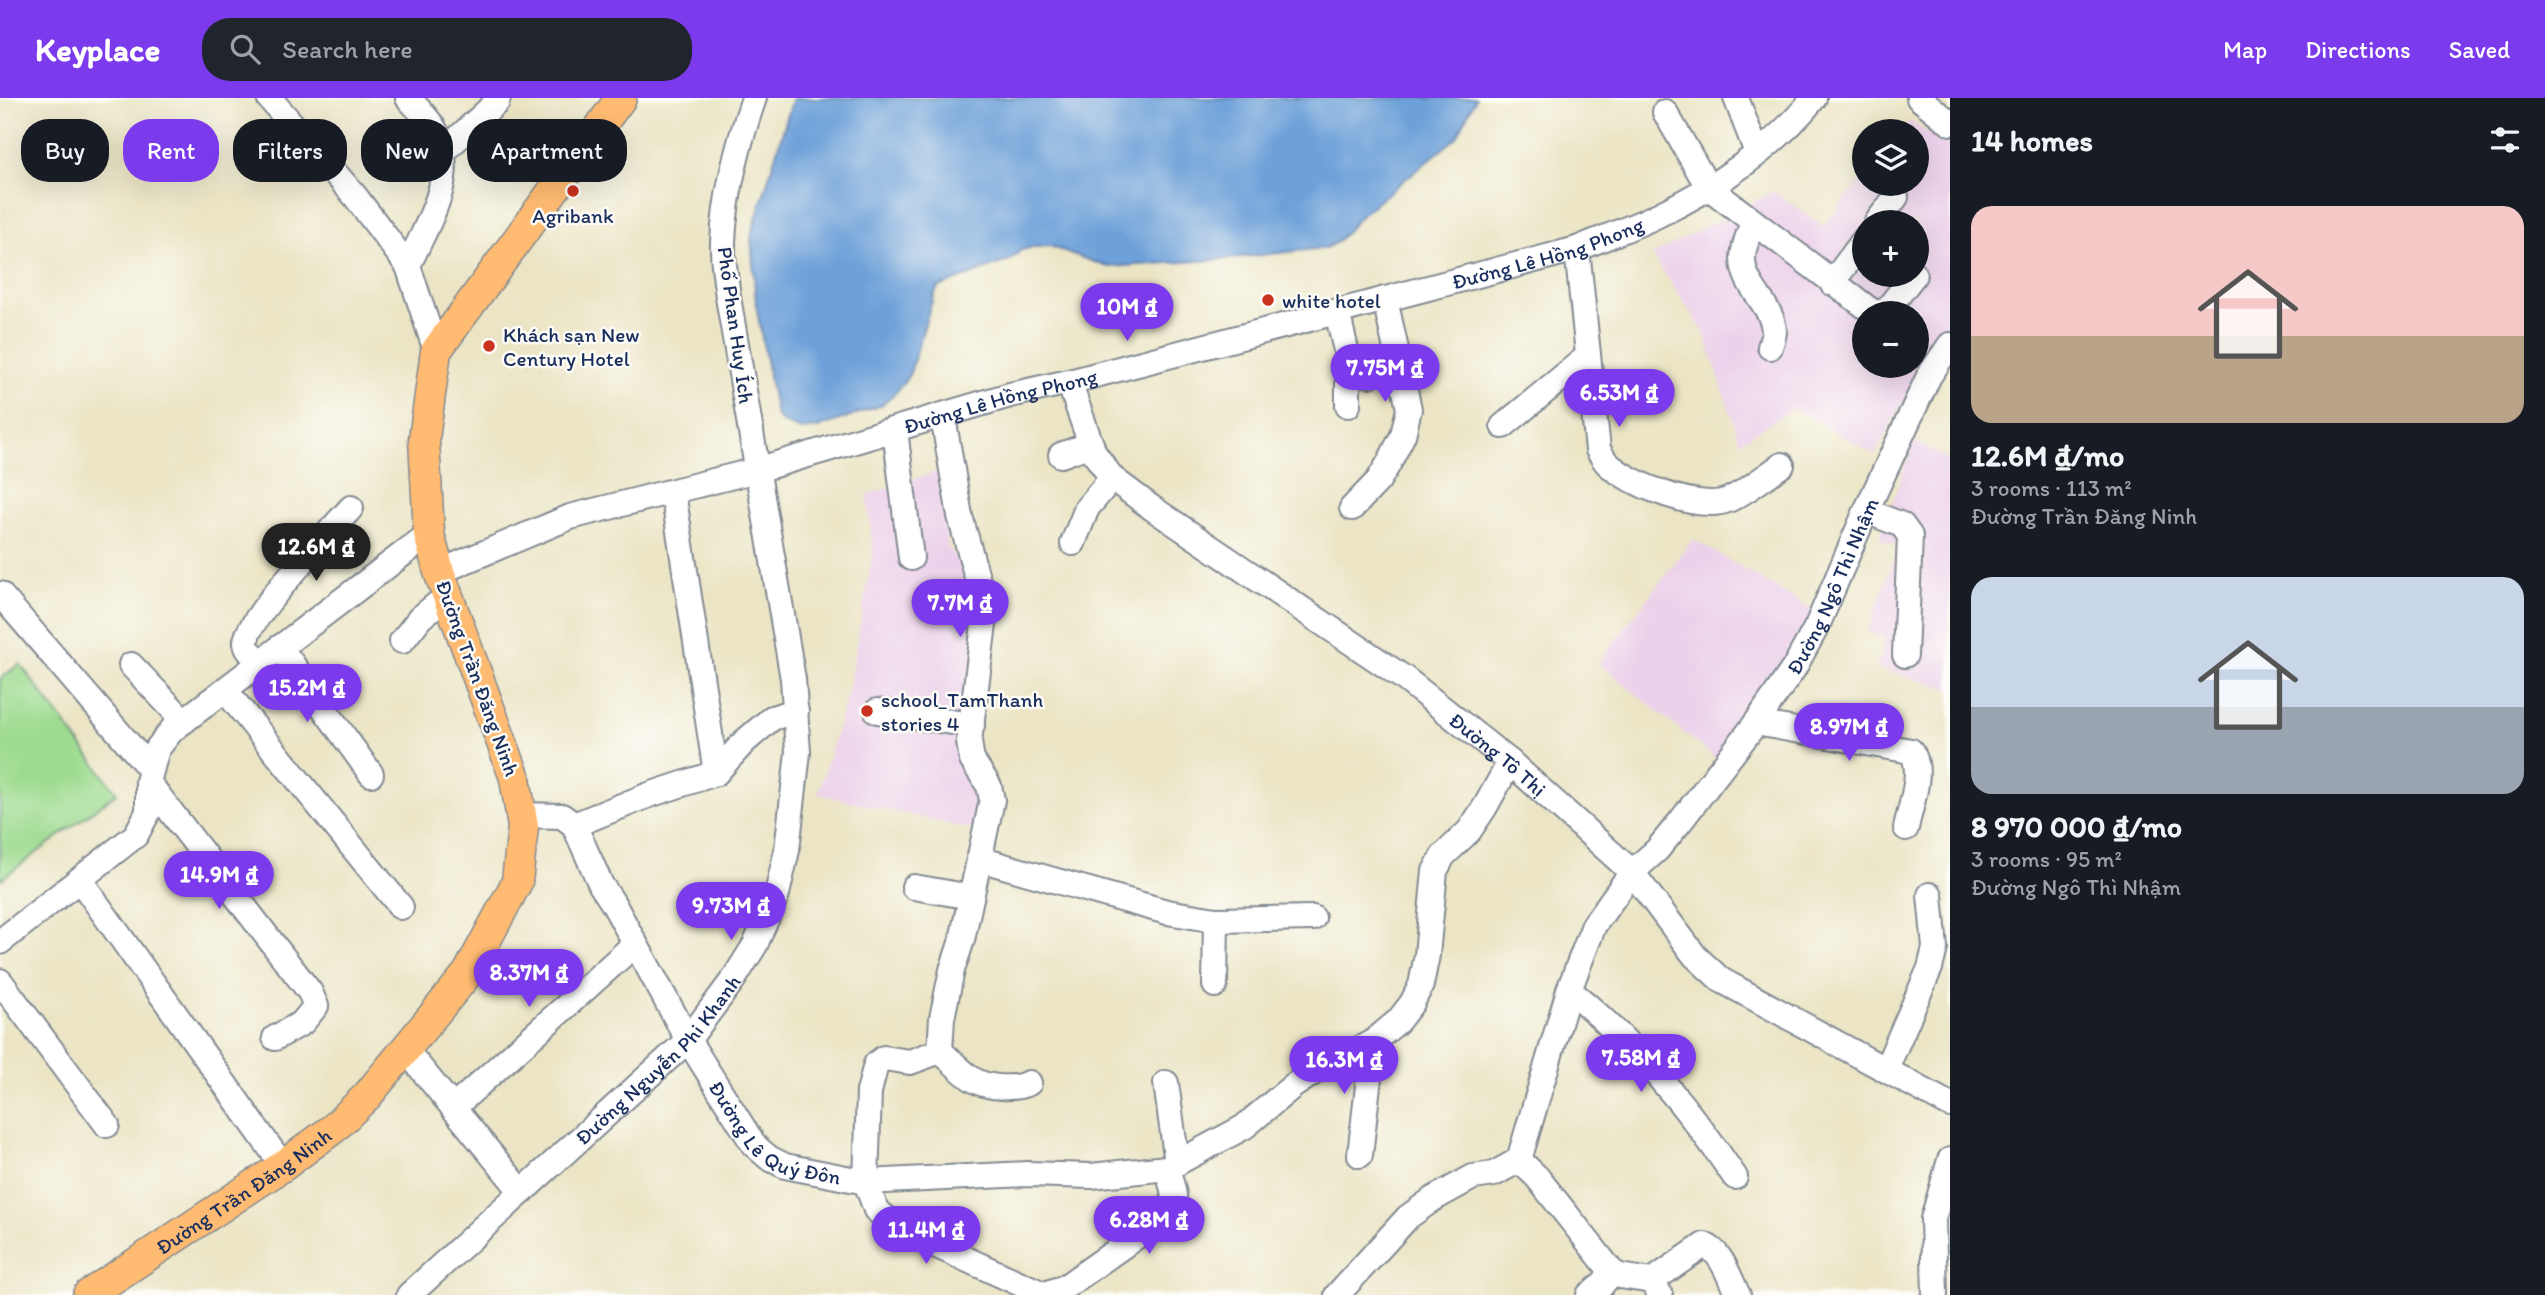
<!DOCTYPE html>
<meta charset="utf-8">
<style>
:root{--surface:#171b24;--page:#20242c;--text:#f1f3f6;--muted:#9ea1a6;--accent:#7c3aed}
body{margin:0;font-family:Itim,sans-serif;background:var(--page);color:var(--text);height:100vh;display:flex;flex-direction:column;font-size:26px;white-space:nowrap}
*{box-sizing:border-box;margin:0}
p{font-size:23px;color:var(--muted)}
.icon{flex:none;width:38px;height:38px;fill:none;stroke:currentColor;stroke-width:2;stroke-linecap:round;stroke-linejoin:round}
.map{position:relative;flex:1;overflow:hidden}
.details{display:flex;flex-direction:column;background:var(--surface);width:595px}
.details>*{flex:none}
.banner{position:absolute;left:21px;top:21px;width:665px;height:63px;display:flex;gap:14px}
.buttons{position:absolute;left:1852px;top:21px;display:grid;gap:14px}
.buttons a{display:grid;place-items:center;width:77px;height:77px;border-radius:50%;background:var(--surface);box-shadow:0 7px 28px #0002;font-size:35px}
.price{position:absolute;translate:-50% -60px;padding:0 16px;border-radius:24px;background:var(--accent);color:#fff;font-size:23px;line-height:46px;filter:drop-shadow(0 2px 4px #0008)}
.price::after{content:'';position:absolute;left:50%;top:42px;width:21px;height:16px;margin-left:-10px;background:inherit;clip-path:polygon(0 0,100% 0,50% 100%)}
.price.current{background:#222;color:#fff}
ul{padding:0;list-style:none}
li{display:grid;align-content:center;gap:14px;height:371px;padding:0 21px}
li span{display:grid;place-items:center;height:217px;border-radius:21px;color:#555}
li>.icon{margin-inline-start:auto}
span .icon{width:126px;height:126px;fill:#fffc;stroke-width:1}
li b{font-size:30px}
h2{display:flex;justify-content:space-between;align-items:center;height:84px;padding:0 21px;font-size:30px}
.pill{padding:0 24px;border-radius:28px;background:var(--surface);box-shadow:0 7px 28px #0002;font-size:24px;line-height:63px}
.pill.current{background:var(--accent);color:#fff}
header{display:flex;align-items:center;gap:42px;box-sizing:border-box;height:98px;padding:0 35px;background:var(--accent);color:#fff}
header strong{font-size:33px}
nav{display:flex;gap:38px;margin-inline-start:auto;font-size:24px}
.search{width:490px;height:63px;background:var(--page);display:flex;align-items:center;gap:18px;box-sizing:border-box;padding:0 24px;border-radius:28px;color:var(--muted);font-size:26px}
main{display:flex;flex:1;min-height:0}
.map>svg:first-child{display:block}
</style>
<header>
<strong>Keyplace</strong>
<div class="search"><svg class="icon" aria-label="search" viewBox="0 0 24 24"><circle cx="10" cy="10" r="6"/><path d="M15 15l6 6"/></svg>Search here</div>
<nav><a>Map</a><a>Directions</a><a>Saved</a></nav>
</header>
<main>
<div class="map">
<svg width="1950" height="1197" viewBox="0 0 1950 1197">
<rect width="100%" height="100%" fill="#fdfcf7"/>
<filter id="ink" filterUnits="userSpaceOnUse"><feTurbulence type="fractalNoise" baseFrequency=".0143" numOctaves="2"/><feDisplacementMap in="SourceGraphic" scale="14" xChannelSelector="R" yChannelSelector="G"/><feConvolveMatrix kernelMatrix="1 2 1 2 8 2 1 2 1" color-interpolation-filters="sRGB"/></filter>
<filter id="wash" filterUnits="userSpaceOnUse"><feTurbulence type="fractalNoise" baseFrequency=".00686" numOctaves="4" result="noise"/><feDisplacementMap in="SourceGraphic" scale="28" xChannelSelector="R" yChannelSelector="G"/><feGaussianBlur stdDeviation="1.57" result="paint"/><feColorMatrix in="noise" values="0 0 0 0 0 0 0 0 0 0 0 0 0 0 0 0 0 1.4 0 .05"/><feComposite in="paint" operator="in"/></filter>
<g filter="url(#wash)">
<rect width="100%" height="100%" fill="#ebe5c5"/>
<path fill="#ecd1ea" fill-rule="evenodd" d="M1910 23 1950 49V232L1914 282 1875 357 1794 310 1740 344 1704 234 1652 157 1774 93 1824 128 1864 79V86H1916V33H1901ZM1864 124H1916V177H1864ZM1864 215H1916V268H1864Z
M1914 343 1950 362V591L1877 570 1885 541 1868 533 1899 447 1879 442Z
M938 373 948 450 967 472 976 492 977 690 974 732 818 696 848 594 873 454 867 397Z
M1693 441 1815 513 1789 560 1716 661 1598 565Z"/>
<path fill="#9edb90" stroke="#5c8577" stroke-width="2" d="M20 566 117 695 0 782V581Z"/>
<path fill="#6ea1d9" stroke="#44689c" stroke-width="2" d="M793 0H1476L1457 39 1360 118 1337 144 1325 150 1214 162 1108 169 1050 148 1034 149 1021 152 1010 162 938 189 933 199 910 275 897 293 882 307 817 330 801 332 783 325 776 317 756 206 751 138Z"/>
</g>
<g filter="url(#ink)">
<g fill="none" stroke-linecap="round" stroke-linejoin="round">
<g stroke="#838a92" stroke-width="28">
<g id="minor">
<path d="M269 0 355 98 408 168 436 253"/>
<path d="M1736 0 1757 55"/>
<path d="M1919 0 1950 25"/>
<path d="M1665 14 1708 89 1870 212 1878 215 1885 214 1914 177"/>
<path d="M443 54 497 4 498 0"/>
<path d="M1753 124C1749 136 1743 148 1743 161 1743 189 1773 207 1774 233 1774 238 1771 245 1770 249"/>
<path d="M1877 124 1896 99"/>
<path d="M1577 151 1598 352C1601 356 1604 362 1607 365 1628 386 1700 414 1728 402 1747 394 1765 378 1782 367"/>
<path d="M408 168C426 127 459 79 436 34 430 21 417 10 408 0"/>
<path d="M1832 185 1864 142"/>
<path d="M1337 213 1348 261 1369 277"/>
<path id="s1" d="M1069 284 1094 355 1112 380 1152 410 1404 580 1510 664 1632 774 1695 858 1721 882 1950 1007"/>
<path d="M1348 307V261"/>
<path d="M943 319 960 418 983 501 984 526 969 644 972 662 989 688 992 702 962 842 952 872 942 920 940 953 910 964 884 960 876 966 869 994 866 1084 876 1112 902 1132 1045 1197"/>
<path d="M1503 328 1588 258"/>
<path d="M895 332 911 460"/>
<path d="M1061 357 1091 346"/>
<path d="M673 394 716 675"/>
<path d="M1352 410 1378 383 1389 365 1403 337 1409 311 1385 201"/>
<path d="M1866 413 1902 427 1910 438 1905 557"/>
<path d="M1073 445 1087 410 1112 380"/>
<path id="s2" d="M439 474 570 419 757 372 1010 297 1069 284 1577 151C1603 140 1631 130 1656 118 1714 91 1774 50 1814 0"/>
<path d="M0 496 151 672"/>
<path d="M402 543 420 520 448 497"/>
<path d="M280 549 371 676"/>
<path d="M261 564C255 558 245 552 246 543 248 520 331 432 351 410"/>
<path d="M131 567 184 623"/>
<path d="M225 592 401 809"/>
<path d="M877 613 972 627"/>
<path d="M1756 625 1911 653C1925 672 1910 709 1906 730"/>
<path d="M148 684 310 894 316 908 302 925 275 940"/>
<path id="s3" d="M521 717 562 718 574 727 601 787 613 805 688 942 754 1047 769 1060 785 1068 866 1084 1028 1076 1091 1078 1167 1070 1177 1065 1244 1029 1293 988 1322 969 1373 944 1398 923 1412 905 1421 887 1427 857 1435 773 1443 758 1469 733 1485 709 1510 664"/>
<path d="M574 727 649 697 716 675 744 644 772 620 796 613"/>
<path d="M979 761 1167 814 1216 822 1313 820"/>
<path d="M80 782 283 1068"/>
<path d="M914 789 971 799"/>
<path d="M0 844 136 737 148 714V684L157 651 172 632 429 436"/>
<path d="M0 883 107 1027"/>
<path d="M1215 887 1216 822"/>
<path d="M1569 892C1634 944 1689 1011 1735 1079"/>
<path d="M405 951 522 1094"/>
<path d="M940 953C951 962 962 975 974 982 988 990 1014 992 1029 985"/>
<path d="M1886 971 1930 870 1935 850 1930 797"/>
<path d="M1166 985 1177 1065"/>
<path d="M453 1010 635 846"/>
<path d="M1360 1057 1373 944"/>
<path d="M1519 1062 1537 1079 1612 1174 1620 1178 1652 1183 1660 1197"/>
<path d="M1652 1183 1704 1147C1722 1153 1730 1182 1738 1197"/>
<path d="M1045 1196 1065 1189 1171 1114C1179 1101 1170 1084 1167 1070"/>
<path id="s4" d="M409 1197 688 942 733 882 755 847 777 796 787 752 798 654 793 581 728 199C726 181 722 162 723 144 725 94 738 46 754 0"/>
<path id="s5" d="M1337 1197 1408 1119 1433 1101 1473 1079 1494 1076 1519 1062 1569 892 1594 827 1632 774 1657 752 1680 724 1756 625 1794 570 1817 528 1866 413 1929 278 1950 247"/>
<path d="M1589 1197 1601 1188 1612 1174"/>
<path d="M1935 1197 1933 1121 1950 1062"/>
</g>
</g>
<g stroke="#838a92" stroke-width="33">
<g id="major">
<path id="s6" d="M88 1197 283 1068 334 1030 367 998 468 875 517 784 523 729 515 680 439 474 429 436 424 341 436 253 621 0"/>
</g>
</g>
<use href="#minor" stroke="#fff" stroke-width="24"/>
<use href="#major" stroke="#ffbb71" stroke-width="30"/>
</g>
</g>
<g fill="#c8321e" stroke="#fdfcf7" stroke-width="2.5">
<circle cx="573" cy="93" r="7"/>
<circle cx="1268" cy="202" r="7"/>
<circle cx="489" cy="248" r="7"/>
<circle cx="867" cy="613" r="7"/>
</g>
<g text-anchor="middle" dominant-baseline="central" stroke-width="5" stroke-linejoin="round" paint-order="stroke">
<g font-size="21" fill="#1b2f5e" stroke="#fdfcf7" text-anchor="start">
<text x="573" y="117" text-anchor="middle">Agribank</text>
<text x="1282" y="202">white hotel</text>
<text x="503" y="236">Khách sạn New<tspan x="503" dy="24">Century Hotel</tspan></text>
<text x="881" y="601">school_TamThanh<tspan x="881" dy="24">stories 4</tspan></text>
</g>
<g font-size="21" fill="#1b2f5e" stroke="#fdfcf7">
<text stroke="none"><textPath href="#s2" startOffset="1155">Đường Lê Hồng Phong</textPath></text>
<text transform="translate(736 227) rotate(82)">Phố Phan Huy Ích</text>
<text stroke="none"><textPath href="#s2" startOffset="588">Đường Lê Hồng Phong</textPath></text>
<text stroke="none"><textPath href="#s5" startOffset="896">Đường Ngô Thì Nhậm</textPath></text>
<text transform="translate(478 580) rotate(70)">Đường Trần Đăng Ninh</text>
<text stroke="none"><textPath href="#s1" startOffset="581">Đường Tô Thị</textPath></text>
<text stroke="none"><textPath href="#s4" startOffset="343">Đường Nguyễn Phi Khanh</textPath></text>
<text stroke="none"><textPath href="#s3" startOffset="434">Đường Lê Quý Đôn</textPath></text>
<text stroke="none"><textPath href="#s6" startOffset="187">Đường Trần Đăng Ninh</textPath></text>
</g>
</g>
</svg>
<div class="buttons">
<a><svg class="icon" aria-label="layers" viewBox="0 0 24 24"><path d="M12 4l9 5-9 5-9-5zM3 14l9 5 9-5"/></svg></a>
<a>+</a>
<a>−</a>
</div>
<b class="price" style="left:1127px;top:245px">10M ₫</b>
<b class="price" style="left:1385px;top:306px">7.75M ₫</b>
<b class="price" style="left:1619px;top:331px">6.53M ₫</b>
<b class="price current" style="left:316px;top:485px">12.6M ₫</b>
<b class="price" style="left:960px;top:541px">7.7M ₫</b>
<b class="price" style="left:307px;top:626px">15.2M ₫</b>
<b class="price" style="left:1849px;top:665px">8.97M ₫</b>
<b class="price" style="left:219px;top:813px">14.9M ₫</b>
<b class="price" style="left:731px;top:844px">9.73M ₫</b>
<b class="price" style="left:529px;top:911px">8.37M ₫</b>
<b class="price" style="left:1641px;top:996px">7.58M ₫</b>
<b class="price" style="left:1344px;top:998px">16.3M ₫</b>
<b class="price" style="left:1149px;top:1158px">6.28M ₫</b>
<b class="price" style="left:926px;top:1168px">11.4M ₫</b>
<div class="banner">
<a class="pill">Buy</a>
<a class="pill current">Rent</a>
<a class="pill">Filters</a>
<a class="pill">New</a>
<a class="pill">Apartment</a>
</div>
</div>
<section class="details">
<h2>14 homes<svg class="icon" aria-label="filters" viewBox="0 0 24 24"><path d="M4 7h16M4 17h16"/><circle cx="9" cy="7" r="2"/><circle cx="15" cy="17" r="2"/></svg></h2>
<ul>
<li><span style="background:linear-gradient(#f6c9c9 60%,#b9a48a 0)"><svg class="icon" aria-label="home" viewBox="0 0 24 24"><path d="M3 11l9-7 9 7M6 9v11h12V9"/></svg></span><div><b>12.6M ₫/mo</b><p>3 rooms · 113 m²</p><p>Đường Trần Đăng Ninh</p></div></li>
<li><span style="background:linear-gradient(#c9d6e8 60%,#9aa5b1 0)"><svg class="icon" aria-label="home" viewBox="0 0 24 24"><path d="M3 11l9-7 9 7M6 9v11h12V9"/></svg></span><div><b>8 970 000 ₫/mo</b><p>3 rooms · 95 m²</p><p>Đường Ngô Thì Nhậm</p></div></li>
</ul>
</section>
</main>
